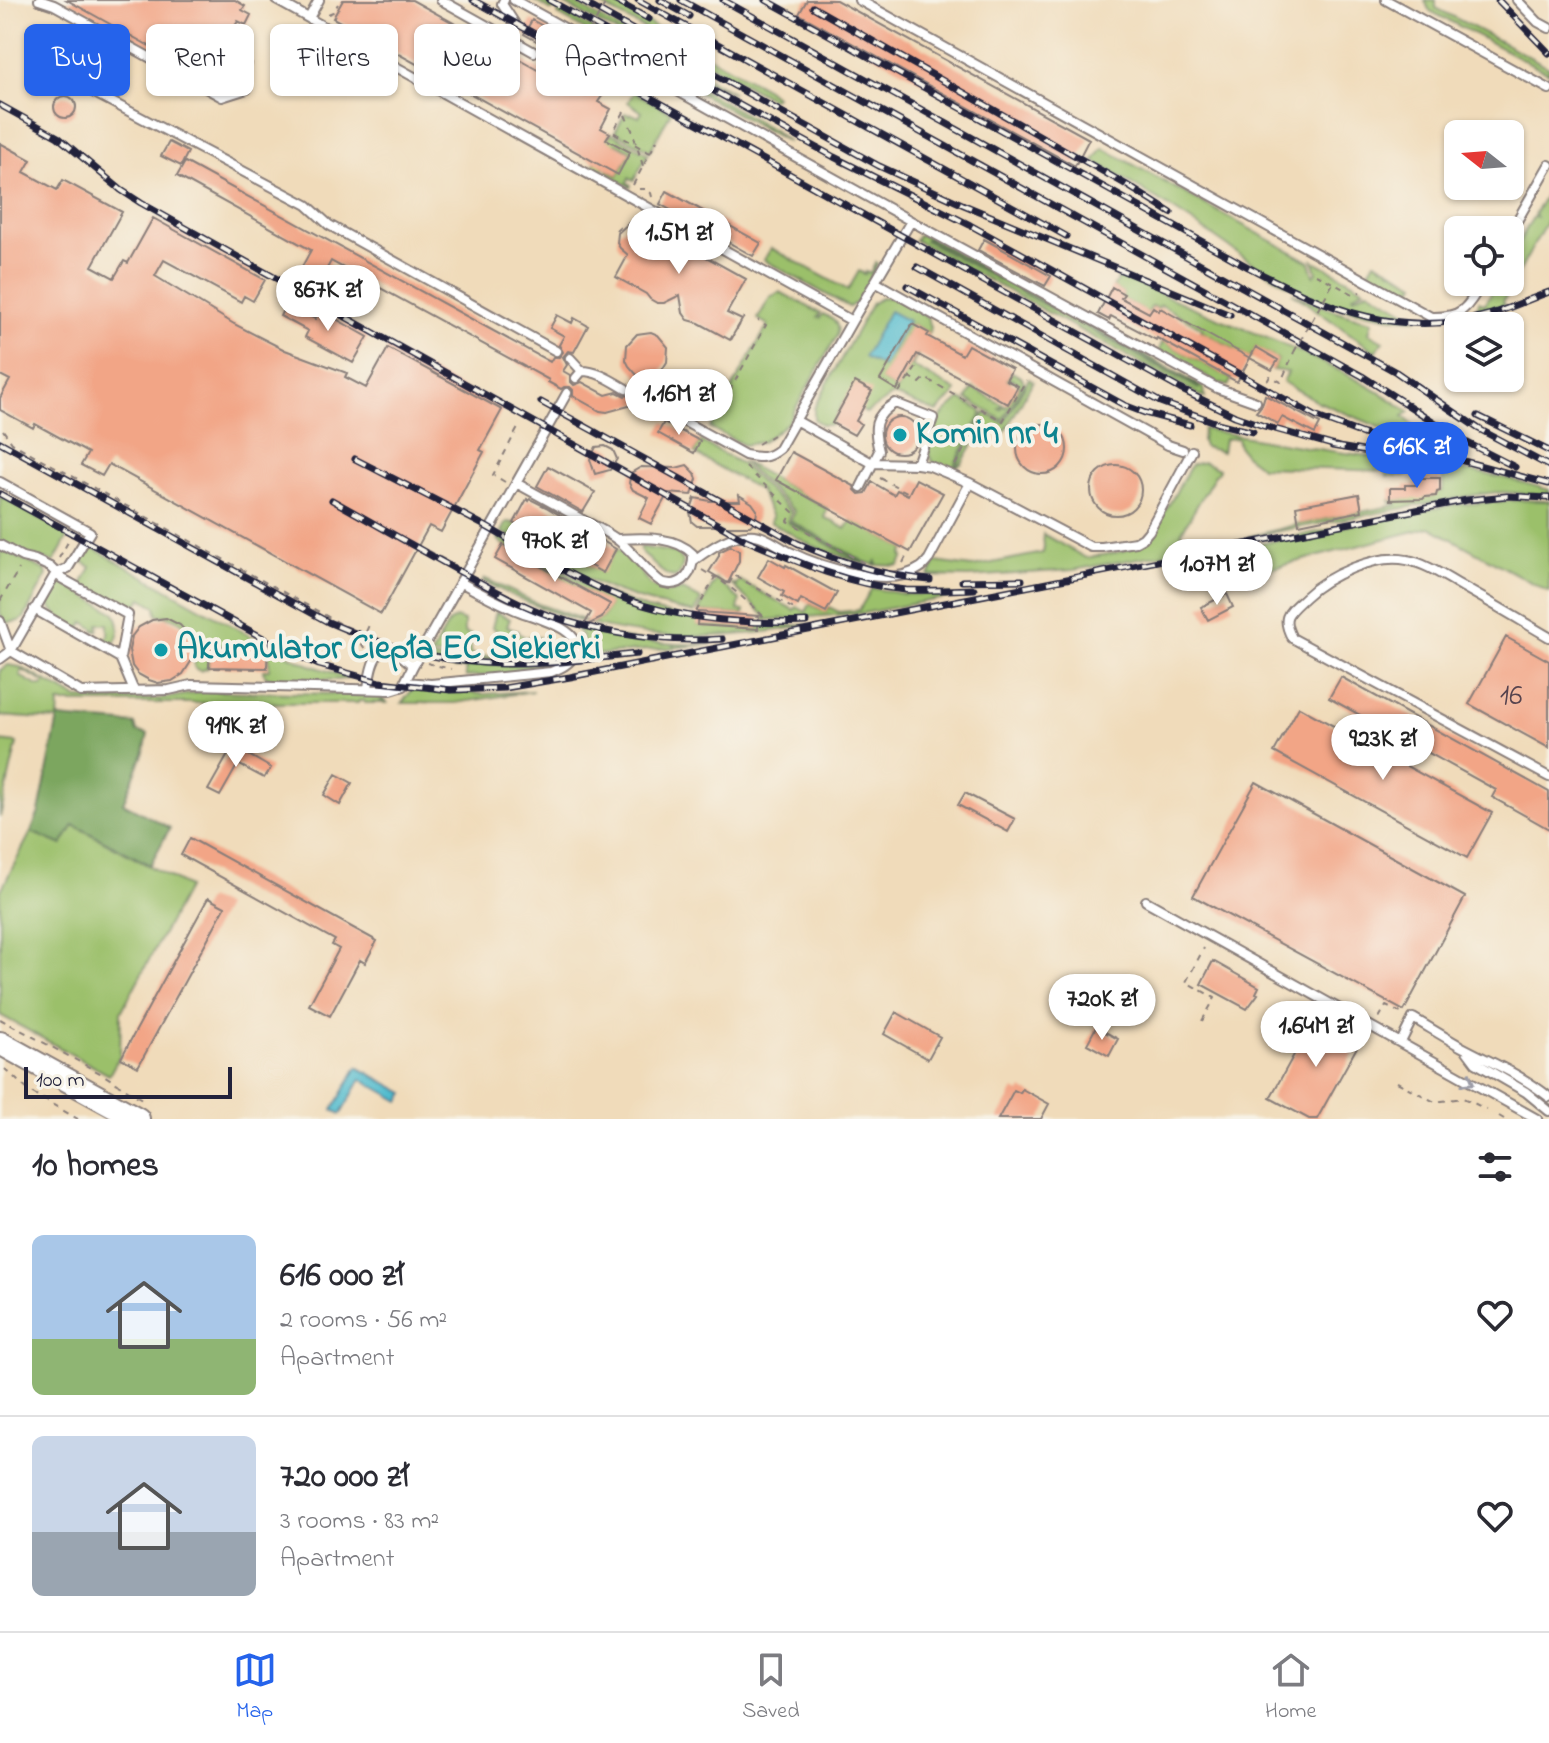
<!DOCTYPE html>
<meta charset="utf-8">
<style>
:root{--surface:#fff;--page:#f2f2f3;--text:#2b2b33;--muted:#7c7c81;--line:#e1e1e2;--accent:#2563eb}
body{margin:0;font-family:"Indie Flower",sans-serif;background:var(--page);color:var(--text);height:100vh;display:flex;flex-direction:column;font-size:30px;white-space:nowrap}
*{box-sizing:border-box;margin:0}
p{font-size:26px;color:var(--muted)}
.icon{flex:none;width:44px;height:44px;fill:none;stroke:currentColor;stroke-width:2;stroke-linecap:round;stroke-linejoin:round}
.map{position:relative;height:1119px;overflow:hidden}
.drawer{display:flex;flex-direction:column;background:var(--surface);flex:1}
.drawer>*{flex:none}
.guide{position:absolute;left:24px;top:24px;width:800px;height:72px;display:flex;gap:16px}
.needle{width:52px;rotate:287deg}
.fabs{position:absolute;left:1444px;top:120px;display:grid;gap:16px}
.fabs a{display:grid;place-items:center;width:80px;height:80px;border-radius:12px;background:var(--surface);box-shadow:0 2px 6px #0004;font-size:40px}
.scale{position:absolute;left:24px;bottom:20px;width:208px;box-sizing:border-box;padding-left:8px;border:4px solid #22223b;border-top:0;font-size:22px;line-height:28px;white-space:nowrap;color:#22223b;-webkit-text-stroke:6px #f7f3e8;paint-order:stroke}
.price{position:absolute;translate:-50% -68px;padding:0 18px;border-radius:28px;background:#fff;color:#222;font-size:26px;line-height:52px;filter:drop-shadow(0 2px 4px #0008)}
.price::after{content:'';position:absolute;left:50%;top:48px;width:24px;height:18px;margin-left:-12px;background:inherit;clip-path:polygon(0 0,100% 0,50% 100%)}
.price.active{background:var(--accent);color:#fff}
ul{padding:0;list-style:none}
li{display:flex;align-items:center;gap:24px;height:200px;padding:0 32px}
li+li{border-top:2px solid var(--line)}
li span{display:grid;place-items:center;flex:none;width:224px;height:160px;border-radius:12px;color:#555}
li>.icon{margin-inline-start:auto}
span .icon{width:96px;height:96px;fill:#fffc;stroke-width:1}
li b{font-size:34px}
h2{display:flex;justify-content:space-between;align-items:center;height:96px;padding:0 32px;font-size:34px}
.pill{padding:0 28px;border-radius:12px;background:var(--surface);box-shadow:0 2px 6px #0004;font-size:28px;line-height:72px}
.pill.active{background:var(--accent);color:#fff}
.dock{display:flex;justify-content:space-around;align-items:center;height:112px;border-top:2px solid var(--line);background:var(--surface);font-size:22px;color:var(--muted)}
.dock a{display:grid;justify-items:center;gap:4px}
.dock .active{color:var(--accent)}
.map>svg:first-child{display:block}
</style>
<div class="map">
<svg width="1549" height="1119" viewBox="0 0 1549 1119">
<rect width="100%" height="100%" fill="#f7f3e8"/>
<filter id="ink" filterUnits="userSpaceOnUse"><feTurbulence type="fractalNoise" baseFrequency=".0125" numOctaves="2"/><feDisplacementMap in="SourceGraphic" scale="16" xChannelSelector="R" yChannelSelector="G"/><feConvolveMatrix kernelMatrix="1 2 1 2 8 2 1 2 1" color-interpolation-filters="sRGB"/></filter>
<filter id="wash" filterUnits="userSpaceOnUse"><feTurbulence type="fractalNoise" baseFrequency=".006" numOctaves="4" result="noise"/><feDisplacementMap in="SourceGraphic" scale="32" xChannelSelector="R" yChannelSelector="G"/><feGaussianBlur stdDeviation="1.8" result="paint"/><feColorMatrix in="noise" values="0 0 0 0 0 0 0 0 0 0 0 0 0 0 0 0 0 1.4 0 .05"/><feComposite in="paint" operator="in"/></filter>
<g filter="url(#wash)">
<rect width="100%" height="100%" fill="#f0dbba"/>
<path fill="#9bc06b" stroke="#5e7153" stroke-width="2" fill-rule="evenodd" d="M533 0H541L717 98 776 132 788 142 558 15 559 12 554 9 552 11Z
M557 0H568L734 93 712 84Z
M592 0H607L767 89 775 96 772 99Z
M1425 0H1436V8L1549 67V73L1432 12 1429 10Z
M634 92 671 112 650 151 615 132 625 113 629 115 630 113 639 117 642 112 628 102Z
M611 133 648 154 634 180 629 178 627 182 631 185 630 187 606 174 607 170 618 176 631 151 616 143 603 167 604 168 602 172 593 166Z
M1103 148 1310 262 1314 275 1317 272 1313 260 1364 288 1352 296 1354 297 1368 290 1419 319C1385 317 1350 312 1318 299 1269 279 1227 244 1183 216 1154 197 1124 179 1094 161Z
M1549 189V217L1503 302 1505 305 1476 313 1479 301 1485 304 1497 282H1510V258L1533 217H1536L1534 215 1544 197 1546 198 1545 195Z
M918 235 930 237 1198 384 1204 388 1205 398 915 240ZM926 238 1199 387V389L925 240Z
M771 248 848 290 859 271 865 274 866 271 870 273 876 262 878 264 857 302 849 307 764 260Z
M1375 261 1416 283 1409 296 1368 273Z
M1120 276C1156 291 1192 308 1228 322 1290 347 1354 373 1410 412L1403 416 1414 426 1432 433 1425 446 1319 402 1283 382 1288 372 1272 370 1278 360 1256 348 1250 358 1201 331 1202 328 1161 305 1158 308 1152 306 1148 313 1121 298 1123 294 1113 288Z
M780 292 820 313 818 317 820 318 823 314C833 319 840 323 837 336L790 418 787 423 773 434 762 442 744 445 710 428 768 325 758 319 770 297Z
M1292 293C1318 305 1343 315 1372 321L1369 333 1383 341 1376 352Z
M883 297C898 297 914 310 928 318L931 328 912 366 956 391 953 396 937 412 896 396H892L866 413 844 401 831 425H822L814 419V408L872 303ZM912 324 928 333 897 390 881 380Z
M1163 341 1232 379 1228 386 1218 383 1159 350Z
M1012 372 1022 378 1024 383 1003 420 967 399 973 388 1003 405 999 409 1001 410 1004 406 1006 407 1019 386 1018 382 1012 379 1010 381 1007 380Z
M1029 378 1033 381 1002 437 983 427 962 463 955 468 985 413 1004 423Z
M960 399 982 411V414L952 469C917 467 928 437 941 417 946 410 954 405 960 399Z
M1203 429C1241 436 1280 443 1318 449 1395 461 1474 467 1549 490V495L1498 492 1475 495 1247 537 1299 524 1397 505 1396 503H1391L1390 500 1434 496 1436 492 1443 491V468L1408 463 1407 476H1387L1386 471 1261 467 1245 455 1239 447 1237 438 1224 439 1222 452 1204 447 1202 441Z
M700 441 740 463 791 512 787 522 866 565 811 545 770 522 772 517 759 490 694 453Z
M742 461 828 509 824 517 846 529 852 520 905 549 902 556 904 557 899 566 877 565V560L875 565 865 562 790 521 795 512Z
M1204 462 1219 469 1217 473H1216L1181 533 1184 535 1181 541 1177 542 1179 551 1073 570 969 577 929 576 936 562 972 567 1043 553 1044 547 1043 534 1086 558C1109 553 1138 553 1153 533L1191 465Z
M0 496 69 535 54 562C35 558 18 551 0 541Z
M1521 500 1549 501V592L1430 527 1254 573 1248 546 1451 505Z
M507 522 514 523 602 572 616 549 628 556 651 586 667 593 683 590 701 600 694 613C663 606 632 599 603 586 568 571 535 551 502 532Z
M500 537 597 590 647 609 698 620V625L758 629 759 626 806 625C782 631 757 633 732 635 639 642 566 625 483 581L484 579 488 580 538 604 592 623 602 618 609 605 599 598 503 545 498 539Z
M88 545 269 646 307 664 349 678 338 680 273 679 267 677 263 672V670L269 669V646L209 645 208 668 200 671C198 670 195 669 194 667 194 666 196 655 196 654 198 630 179 616 157 615L156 607 142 598 137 604 123 607 82 585 91 567 81 561 80 559Z
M641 547 677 553 683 562C679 597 650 560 640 550Z
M0 549 45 570 47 575 24 618 20 621 5 623 0 613Z
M716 579 740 600 738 610 744 611 743 615 698 612Z
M739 580 794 610 797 607 806 612 810 604 826 612 829 607 839 612 859 610 872 588 903 594 950 595V597L864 613 765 620V616L730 583 736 586Z
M59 581 115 613C120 623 121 635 113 644L108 645 93 637H108V624H99L98 631H94L95 629 84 622 80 629C59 617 40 610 54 583Z
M496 612 510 619 507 626 518 631V633L527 638 529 636 535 639 536 637 545 639V642L551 644 550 649 556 650 560 634C569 641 571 648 566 657 519 660 478 661 431 655L449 622 456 618 464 621V633L471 635 470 652 473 655 492 657 495 656 498 634 497 630 492 628Z
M573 626C618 640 665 646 712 644L583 656C586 643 583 635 573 626Z
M429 658C474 665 509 666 554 663L528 672 466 677 465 668 455 669 427 661Z
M8 665 20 667 43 680 42 681 22 670 20 676 38 686H43L45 681 78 699H161L206 691 381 695 383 698 381 701 384 700 387 703H365L364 701H359L358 703H59L58 720 0 716V670Z
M412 690 485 694 533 691 455 703H402Z
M0 741 17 743 0 817Z
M74 825 188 887 121 1012 120 1055 109 1075 0 1015V892L31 832 62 845Z"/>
<path fill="#7ca65f" stroke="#4f644d" stroke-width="2" d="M58 718 135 724 137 732 148 734 144 752 123 803 170 828 150 865 74 825 62 845 31 832 39 812Z"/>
<path fill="#51bbce" stroke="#3a6e84" stroke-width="2" d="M889 311 908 321 883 367 864 357Z
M357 1067 405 1093 400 1101 361 1079 341 1114 333 1110Z"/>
<g id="blocks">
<path fill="#f2a586" d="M67 0H235L245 6 242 10 251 15 246 25 238 21 232 31 215 63 222 68 217 78 208 73 205 77Z
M343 0H412L586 96 592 84 597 81 601 83 605 87V92L598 102 611 109 601 128 610 133 606 139 630 152 618 175 333 18Z
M807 0H836L1089 139 1075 166 799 14Z
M532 20 584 49 576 63 524 34Z
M54 107a11 11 0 1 1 22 0a11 11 0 1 1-22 0Z
M169 142 188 152 181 166 161 156Z
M0 143 31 160 24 172 57 190 63 180 122 212 92 266 114 278 124 261 128 263 153 218 265 280 253 301 244 296 241 302 164 260 155 276 234 324 285 350 347 373 345 377 366 388 388 348 502 410 480 450 484 452 441 532 429 526 381 614 109 464 102 476 81 465 88 453 35 424 33 428 0 410V398L10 380 0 375Z
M185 162 550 362 553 357H559L563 352 559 345 564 336 550 328 557 315 572 323 574 318 588 326 574 352 568 351 563 357 567 365 563 371 570 375V381L574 385 582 382 606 395 617 392 625 396 630 395 633 387 645 384 629 366 626 360 627 345 637 334 651 332 658 335 668 347 667 362 659 375 682 377 723 400 714 415 679 395 681 392 656 398 646 394 641 397 640 403 607 412 600 411 573 396V390L570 387H564L561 389 548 382 549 380 331 261 317 287 297 276 311 250 177 176Z
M667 191 761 243 753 256 660 204Z
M646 218 650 219 652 227 746 279 727 313 742 320 730 340 699 323 688 320 683 313 680 295 664 303H657L650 299 646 294 616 277 628 255 620 248 617 243 618 233 633 219Z
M984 239 1051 276 1045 286 978 250Z
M1112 287 1124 294 1121 298 1149 313 1153 307 1159 311 1160 308 1250 358 1256 347 1278 360 1272 370 1250 358 1237 382 1157 338 1156 340 1111 316 1109 320 1098 314Z
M286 304 315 319 320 310 368 337 353 363 305 337 308 331 280 316Z
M912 324 929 333 927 336 962 355 968 345 1012 369 1006 380 1018 386 1008 404 917 354 897 390 880 380Z
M855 382 872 391 856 421 861 424 854 435 832 423Z
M1265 395 1320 424 1315 434 1282 417 1278 424 1256 412 1262 405Z
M882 435a18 18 0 1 1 36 0a18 18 0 1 1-36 0Z
M664 422 700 441 694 453 658 433Z
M1017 449a25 25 0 1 1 50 0a25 25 0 1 1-50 0Z
M605 446 613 450 617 459 610 470 595 474 590 459 596 447Z
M791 452 854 486 855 490 859 494 866 493 872 482 894 495 897 490 908 495 916 479 943 493 910 552 776 480Z
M1091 490a25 25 0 1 1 50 0a25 25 0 1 1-50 0Z
M687 465 695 473 697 479 692 495 668 493 651 524 639 518 649 498 633 490 629 483 631 473 641 467 676 468Z
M548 466 595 492 583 512 537 486Z
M1416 478H1440V491L1437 492 1436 496 1425 497 1423 499 1390 500V488H1405V485H1416Z
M1359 494 1362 511 1299 524 1296 506Z
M739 495 752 503 757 510 756 520 750 526H697L692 522 690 512 695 498 710 501H740Z
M527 499 529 501 530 499 546 507 616 549 603 573 514 523Z
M503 545 610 604 602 618 583 627 591 613 495 559Z
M731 546 739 551V561L728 583 709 572 719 556V552Z
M769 558 785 567 786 565 837 593 826 612 801 599 798 605 782 596 784 592 758 577Z
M1227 594 1233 607 1208 620 1201 607Z
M698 612 759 616 758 629 697 625Z
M166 618 180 625 188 634 194 646H201L183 674 172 681 158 683 149 680 138 674 132 666 129 650 132 636 139 627 152 620Z
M1506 637 1549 661V748L1469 704Z
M210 646 268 647 267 668 209 667Z
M1341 677 1549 792V829L1492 797 1496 790 1329 698Z
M1299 707 1492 813 1467 858 1274 752Z
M233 746 271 768 264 778 238 764 220 796 208 790Z
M336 774 352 783 340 805 324 795Z
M1256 782 1465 897 1404 1011 1193 896Z
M965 793 1015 819 1008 832 958 805Z
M190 838 377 941 365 963 360 960 330 1016 309 1005 339 949 332 945 335 940 181 855Z
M208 898 225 907 138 1067 121 1058Z
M1213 961 1259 987 1256 993 1258 994 1247 1009 1201 984Z
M896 1012 940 1037 928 1059 884 1034Z
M1316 1015 1361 1040 1317 1119H1309L1270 1098Z
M1096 1027 1118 1039 1109 1056 1087 1044Z
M1022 1089 1049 1104 1041 1119H998L1014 1090 1020 1093Z"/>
</g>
</g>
<g filter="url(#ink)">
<use href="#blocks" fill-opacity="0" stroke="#897e7a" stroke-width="2"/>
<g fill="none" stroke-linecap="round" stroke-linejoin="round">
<g stroke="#897e7a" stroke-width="12">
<path id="lane" d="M39 0 54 5 222 97 247 89
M276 0 852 321 911 221 1217 388 1256 402
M441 0 534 52
M504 0 502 4 515 24 508 37
M514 0 911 221
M859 0 1431 317C1463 318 1468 307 1482 282
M1386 0 1549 89
M1517 0 1538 22 1549 28
M309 18 319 0
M32 60 307 205 329 225 556 351
M1510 233 1549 165
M875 282 1168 445 1183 450
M570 358 582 371
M576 378 582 371C598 371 612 381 626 389
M647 401 745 455C760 458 767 459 779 449L852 321
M795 420 872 463 917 464 930 466 970 483
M0 482 90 532 68 568 56 573 11 651 0 659
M516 483C538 495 560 507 581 519 594 526 608 532 619 541 631 550 655 581 664 583 684 588 694 571 693 554 674 535 642 538 617 539
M861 487 879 451C873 428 873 416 895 403L933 418 917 464
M0 545 22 557 35 560 50 567 61 578 128 615 120 658
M693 561C711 548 731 533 755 535 766 536 778 546 788 551 819 566 889 590 920 568 924 566 926 562 929 559L970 483 1091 547H1102L1136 542 1143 538 1149 531 1192 451
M34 609 120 658 134 691
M0 621 11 651 81 692 169 690 191 685 391 690 404 686 405 682 431 684 551 672C561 668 570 664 575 654 587 629 532 617 516 610 497 602 478 592 460 582
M1549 637C1520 620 1492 603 1463 587 1445 577 1428 564 1407 560 1376 553 1327 576 1305 597 1289 612 1280 616 1292 638L1549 777
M413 666 567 393
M368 689C372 652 382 636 413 666L405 682
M1146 901 1537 1119
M1401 1042 1413 1018C1430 1028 1446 1038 1462 1047 1492 1063 1522 1075 1549 1097
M1467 1051 1476 1063 1526 1092 1549 1111"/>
</g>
<g stroke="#897e7a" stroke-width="26">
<path id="secondary" d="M0 1043 138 1119"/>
</g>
<path stroke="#897e7a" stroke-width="2" stroke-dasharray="6 6" stroke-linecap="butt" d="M328 14 333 12 338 4
M240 56 252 63 250 73
M226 84 232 79
M624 112 613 132 650 153
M625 115 632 130 643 166
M633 185 657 140
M639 189H645L651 193 652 197
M692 218 696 211
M616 231C623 223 634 223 642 217
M1316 274 1353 294 1360 292
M731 340 744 317
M909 376 920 383 925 378 1003 421 1026 380
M1262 391 1270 376 1281 382 1294 352
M899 392 916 368
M721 399 724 393 730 390 766 325 758 320
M3 430 12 443 343 625 365 634 369 625
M758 444 773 435
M955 465 985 411
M746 467 793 512 788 521 864 563
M880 478 907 492
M505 482 493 475 519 426
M429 551 458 567
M59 558 72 535
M903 563 908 553
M702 570 714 577
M729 584 734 575 792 608 798 606
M0 601 19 569
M696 612 715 577C733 588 748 602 763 616V620
M361 643 367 652
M427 663 451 669
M214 668 260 669
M1379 1018 1386 1006 1403 1014
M0 1019 102 1074 145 1101
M1202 1021 1215 998 1186 982 1204 948
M5 1069 29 1091 78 1119
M1397 1082 1435 1102 1463 1098 1486 1109
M1499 1116 1504 1119"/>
<use href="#lane" stroke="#fff" stroke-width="8"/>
<use href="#secondary" stroke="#fff" stroke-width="22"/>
<g stroke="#22223b" stroke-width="7">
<path id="rail" d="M473 0 1180 389 1235 416 1264 426 1343 448
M549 0 834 157 970 225 1317 417 1363 434 1549 484
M579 0 879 166 964 205 1230 315
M614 0 649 19
M638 0 1066 236
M660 0 689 16
M681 0 1362 376 1464 441 1515 467
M723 0 1396 372 1479 429 1549 466
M766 0 1248 267C1328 309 1399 340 1491 314 1511 308 1530 299 1549 292
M1498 0 1549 53
M813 7 1125 184 1171 213
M0 105 58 137 121 190 141 203 746 540C797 562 849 585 906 590 928 591 951 590 974 589
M917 267 1160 402 1217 423 1253 432
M907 286 1124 405 1145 413 1190 425
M541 402 797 543C840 562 883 576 930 580
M1478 416 1549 451
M0 442 328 622C378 644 428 659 483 663 534 667 586 659 637 654
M1332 446 1430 462
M355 459C398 481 442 503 485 526 536 555 587 587 643 605 696 621 752 624 806 622
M0 494 287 651 319 665 380 682 451 690 505 688 570 677 1467 500 1507 496 1549 498
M332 500C373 523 414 546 455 569 485 585 515 603 548 615 603 634 663 643 722 639
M962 581 1022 580"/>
</g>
<use href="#rail" stroke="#f7f3e8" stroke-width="4" stroke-dasharray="12" stroke-linecap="butt"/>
<path stroke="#897e7a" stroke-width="2" stroke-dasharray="6 6" stroke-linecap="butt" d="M590 31 607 0
M1294 352 1333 283"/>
</g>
<defs><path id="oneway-chevron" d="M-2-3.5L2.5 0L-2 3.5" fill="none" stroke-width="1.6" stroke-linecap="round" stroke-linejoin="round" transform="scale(2)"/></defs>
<use stroke="#9c9ca7" href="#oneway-chevron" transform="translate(1469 1081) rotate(30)"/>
</g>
<g fill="#0f9aa8" stroke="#f7f3e8" stroke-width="3">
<circle cx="900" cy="435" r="8"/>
<circle cx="161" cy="650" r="8"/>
</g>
<g text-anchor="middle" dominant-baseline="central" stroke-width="8" stroke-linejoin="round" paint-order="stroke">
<g font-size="30" fill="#56434e">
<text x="1511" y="697">16</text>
</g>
<g font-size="34" font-weight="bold" fill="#0d838f" stroke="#f7f3e8" text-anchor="start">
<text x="916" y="435">Komin nr 4</text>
<text x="177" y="650">Akumulator Ciepła EC Siekierki</text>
</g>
</g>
</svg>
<div class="fabs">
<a><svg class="needle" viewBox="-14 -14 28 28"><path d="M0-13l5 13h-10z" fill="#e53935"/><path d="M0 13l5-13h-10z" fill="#7c7c81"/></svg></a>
<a><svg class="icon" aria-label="locate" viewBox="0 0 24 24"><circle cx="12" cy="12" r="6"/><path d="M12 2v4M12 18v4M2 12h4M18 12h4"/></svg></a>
<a><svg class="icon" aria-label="layers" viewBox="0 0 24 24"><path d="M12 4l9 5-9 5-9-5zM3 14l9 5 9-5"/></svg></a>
</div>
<div class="scale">100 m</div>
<b class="price" style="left:679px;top:276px">1.5M zł</b>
<b class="price" style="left:328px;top:333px">867K zł</b>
<b class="price" style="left:679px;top:437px">1.16M zł</b>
<b class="price active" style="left:1417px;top:490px">616K zł</b>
<b class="price" style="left:555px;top:584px">970K zł</b>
<b class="price" style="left:1217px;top:607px">1.07M zł</b>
<b class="price" style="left:236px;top:769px">919K zł</b>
<b class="price" style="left:1383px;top:782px">923K zł</b>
<b class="price" style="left:1102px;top:1042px">720K zł</b>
<b class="price" style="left:1316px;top:1069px">1.64M zł</b>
<div class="guide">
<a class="pill active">Buy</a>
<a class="pill">Rent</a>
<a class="pill">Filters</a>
<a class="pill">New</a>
<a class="pill">Apartment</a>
</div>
</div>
<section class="drawer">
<h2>10 homes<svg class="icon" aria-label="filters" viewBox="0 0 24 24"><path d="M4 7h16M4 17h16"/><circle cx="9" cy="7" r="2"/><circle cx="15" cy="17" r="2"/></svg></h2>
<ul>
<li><span style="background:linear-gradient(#a9c7e8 65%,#8fb573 0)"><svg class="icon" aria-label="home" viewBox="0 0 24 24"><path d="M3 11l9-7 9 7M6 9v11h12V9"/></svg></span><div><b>616 000 zł</b><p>2 rooms · 56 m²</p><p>Apartment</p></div><svg class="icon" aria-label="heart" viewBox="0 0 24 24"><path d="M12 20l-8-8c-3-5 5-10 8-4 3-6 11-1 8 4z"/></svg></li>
<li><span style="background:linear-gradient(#c9d6e8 60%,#9aa5b1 0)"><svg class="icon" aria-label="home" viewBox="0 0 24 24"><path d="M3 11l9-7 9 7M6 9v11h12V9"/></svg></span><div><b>720 000 zł</b><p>3 rooms · 83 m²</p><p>Apartment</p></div><svg class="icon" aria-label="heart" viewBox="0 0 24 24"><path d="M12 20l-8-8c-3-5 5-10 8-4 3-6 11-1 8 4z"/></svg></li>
</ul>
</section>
<nav class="dock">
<a class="active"><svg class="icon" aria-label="map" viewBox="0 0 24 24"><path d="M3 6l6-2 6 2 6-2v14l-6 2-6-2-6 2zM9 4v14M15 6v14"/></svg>Map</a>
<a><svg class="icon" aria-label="saved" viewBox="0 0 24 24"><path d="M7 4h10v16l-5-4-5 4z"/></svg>Saved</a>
<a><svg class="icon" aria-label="home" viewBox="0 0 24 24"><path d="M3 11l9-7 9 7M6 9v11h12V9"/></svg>Home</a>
</nav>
